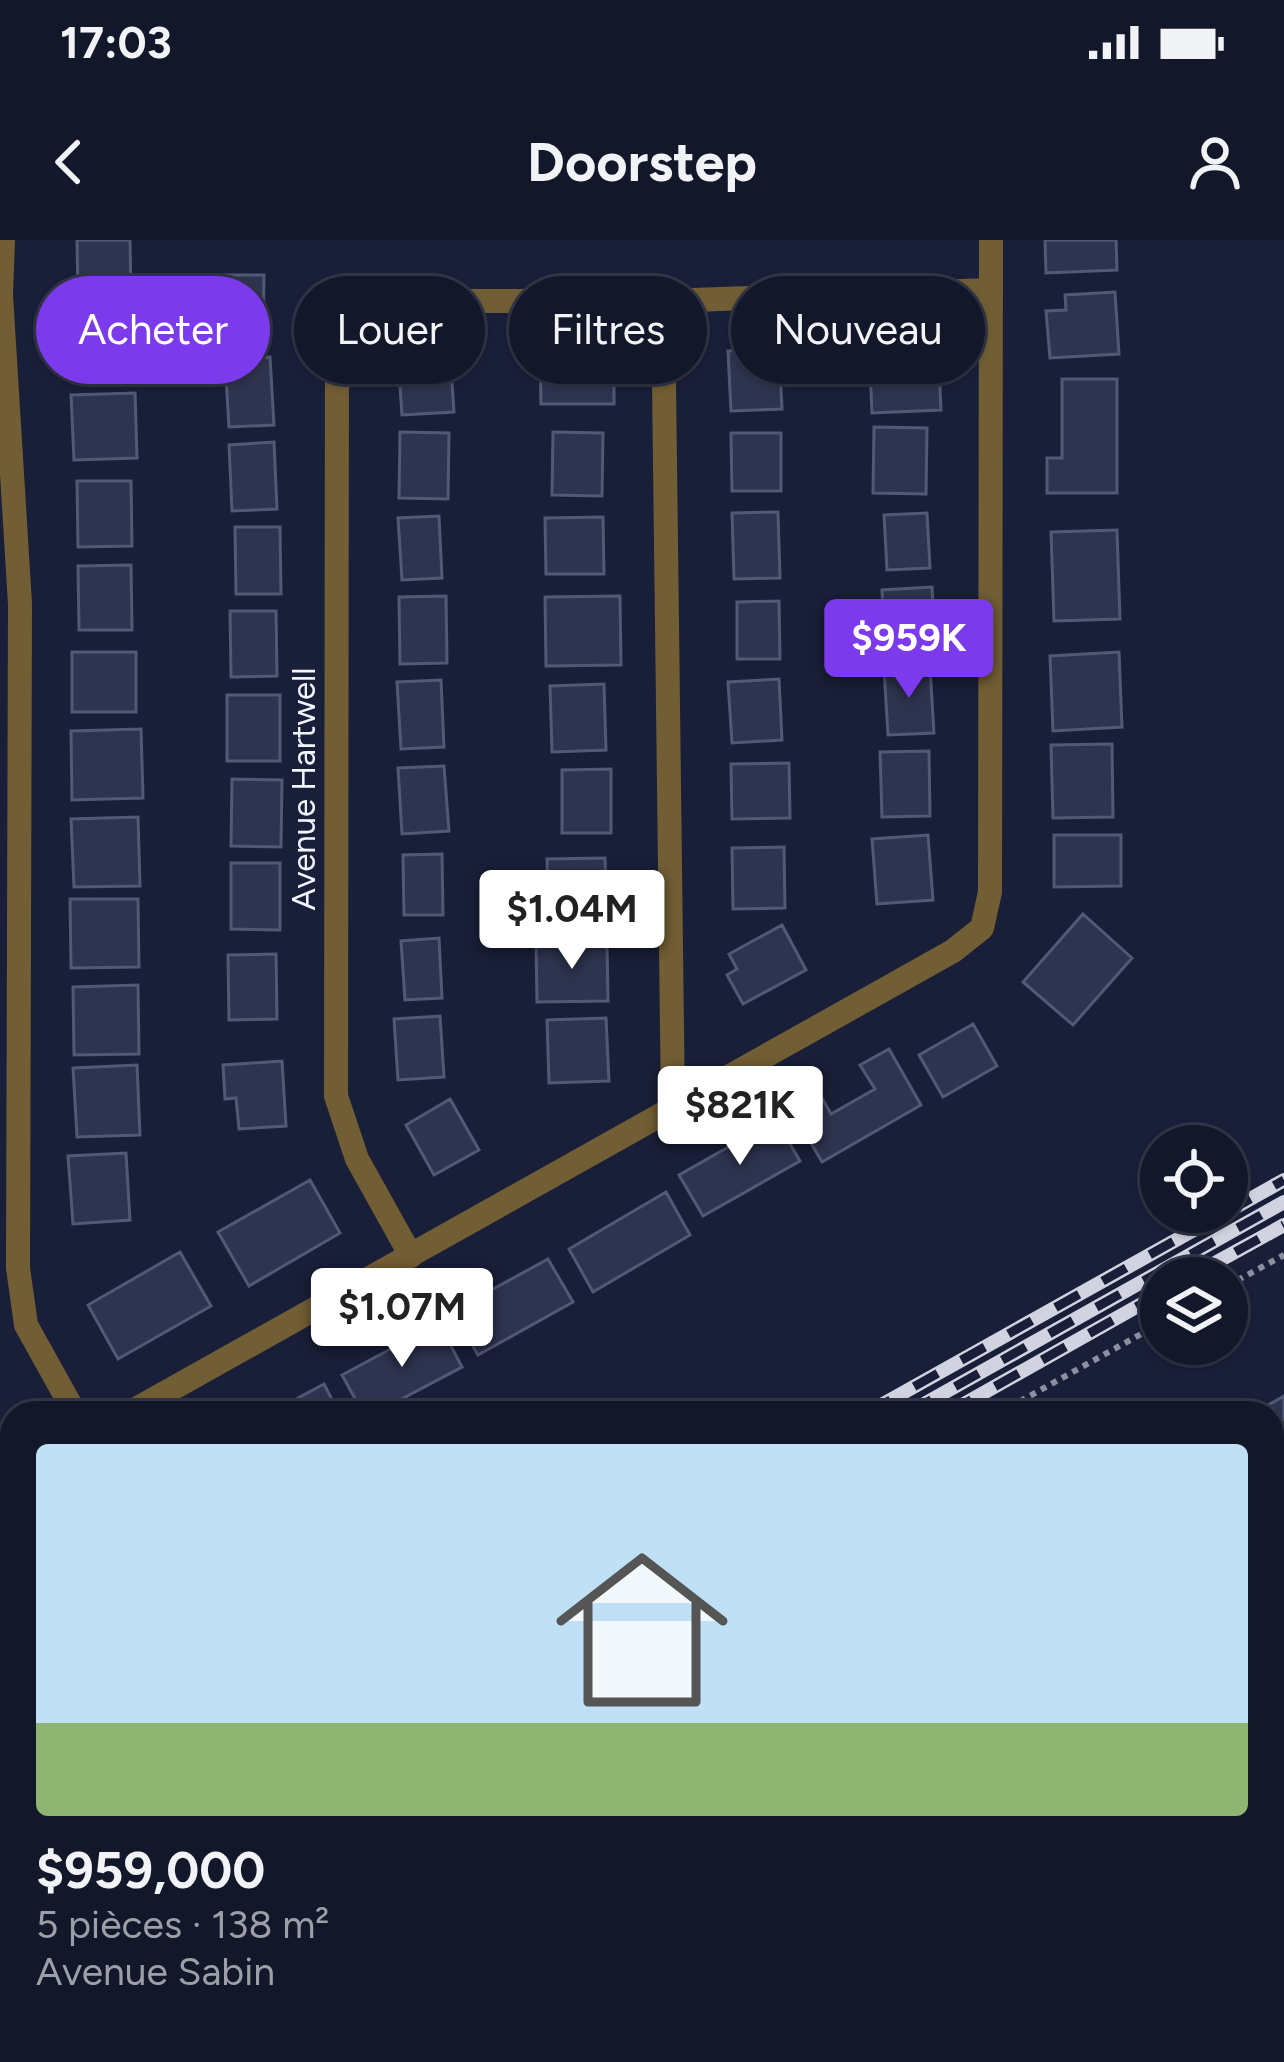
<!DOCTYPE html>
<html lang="fr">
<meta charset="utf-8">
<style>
:root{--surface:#13172a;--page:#1c2032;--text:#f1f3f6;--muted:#9d9fa8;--line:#323647;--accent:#7c3aed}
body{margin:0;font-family:Figtree,sans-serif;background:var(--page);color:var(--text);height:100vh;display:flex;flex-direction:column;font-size:45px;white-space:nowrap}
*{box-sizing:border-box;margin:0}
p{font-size:39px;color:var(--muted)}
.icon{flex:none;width:66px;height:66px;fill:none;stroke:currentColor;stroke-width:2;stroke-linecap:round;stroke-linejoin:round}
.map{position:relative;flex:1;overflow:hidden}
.side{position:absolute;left:0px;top:1161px;width:1284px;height:663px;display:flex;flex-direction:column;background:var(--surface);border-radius:36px 36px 0 0;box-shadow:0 3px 9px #0004,0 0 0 3px var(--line)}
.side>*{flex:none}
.top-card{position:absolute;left:36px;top:36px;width:1212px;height:108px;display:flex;gap:24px}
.tools{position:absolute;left:1140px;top:885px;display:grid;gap:24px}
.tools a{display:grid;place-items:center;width:108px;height:108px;border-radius:50%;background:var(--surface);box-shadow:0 3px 9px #0004,0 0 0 3px var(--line);font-size:60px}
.price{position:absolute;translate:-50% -102px;padding:0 27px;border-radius:12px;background:#fff;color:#222;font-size:39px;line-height:78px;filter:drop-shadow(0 3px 6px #0008)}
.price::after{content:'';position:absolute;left:50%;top:72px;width:36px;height:27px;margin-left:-18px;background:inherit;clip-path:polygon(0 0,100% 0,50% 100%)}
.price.selected{background:var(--accent);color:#fff}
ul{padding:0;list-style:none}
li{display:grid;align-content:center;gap:24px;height:636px;padding:0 36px}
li+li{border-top:3px solid var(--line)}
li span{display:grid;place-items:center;height:372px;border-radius:12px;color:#555}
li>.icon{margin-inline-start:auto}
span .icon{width:216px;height:216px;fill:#fffc;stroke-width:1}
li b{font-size:51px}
.pill{padding:0 42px;border-radius:54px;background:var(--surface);box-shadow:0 3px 9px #0004,0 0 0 3px var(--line);font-size:42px;line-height:108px}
.pill.selected{background:var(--accent);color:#fff}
.status{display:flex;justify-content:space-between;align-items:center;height:84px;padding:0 60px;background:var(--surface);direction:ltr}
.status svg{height:33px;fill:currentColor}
header{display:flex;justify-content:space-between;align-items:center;height:156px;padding:0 36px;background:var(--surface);font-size:54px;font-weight:700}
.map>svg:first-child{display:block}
</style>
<div class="status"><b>17:03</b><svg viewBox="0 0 49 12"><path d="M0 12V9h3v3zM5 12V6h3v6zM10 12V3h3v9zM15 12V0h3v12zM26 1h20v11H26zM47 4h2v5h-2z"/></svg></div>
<header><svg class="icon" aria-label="back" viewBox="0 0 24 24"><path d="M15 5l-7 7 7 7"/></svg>Doorstep<svg class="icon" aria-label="person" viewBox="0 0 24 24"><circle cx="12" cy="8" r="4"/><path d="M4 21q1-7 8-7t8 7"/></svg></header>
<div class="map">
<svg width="1284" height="1822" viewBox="0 0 1284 1822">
<rect width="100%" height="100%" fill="#191f38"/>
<path fill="#2e344f" stroke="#525976" stroke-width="3" d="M77 0H130L131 54 78 55Z
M1045 0H1116L1117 30 1046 33Z
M226 35H264L263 101H225Z
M1115 52 1119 114 1050 118 1046 71 1066 70 1065 55Z
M132 69 137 137 75 141 71 73Z
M938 105 941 170 872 173 869 108Z
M779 109 782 169 731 171 728 111Z
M450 114 454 172 402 175 398 118Z
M614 114V164H541L540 115Z
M270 117 274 185 229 187 225 120Z
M1062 139H1117V253H1047V218H1062Z
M135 153 137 218 74 220 71 155Z
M874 187 927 188 926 254 873 253Z
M400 192 449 193 448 259 399 258Z
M553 192 603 193 602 256 552 255Z
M731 193H781V251H732Z
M274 202 277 269 232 271 229 205Z
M77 241H131L132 306 78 307Z
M778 272 780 338 734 339 732 273Z
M927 273 930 328 887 330 884 275Z
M439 276 442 338 402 340 398 278Z
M603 277 604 334H546L545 278Z
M235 287H280L281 354H236Z
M1117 290 1120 379 1054 381 1051 292Z
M131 325 132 390H79L78 326Z
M932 347 935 405 885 408 882 350Z
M446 356 447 423 400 424 399 357Z
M620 356 621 425 546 426 545 357Z
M779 361 780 419H737V362Z
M230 371H276L277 436 231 437Z
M72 412H136V472H72Z
M1119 412 1122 487 1053 491 1050 416Z
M930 427 934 493 888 495 884 429Z
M779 439 782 500 732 503 728 442Z
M441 440 444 507 401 509 397 442Z
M604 444 606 510 552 512 550 446Z
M227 455H280V521H227Z
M141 489 143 558 72 560 71 491Z
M1112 504 1113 577 1053 578 1051 505Z
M929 511 930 576 882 577 880 512Z
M789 523 790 578 732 579 731 524Z
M444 526 449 591 402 594 398 528Z
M611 529V593H562V530Z
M232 539 282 540 281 607 231 606Z
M138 577 140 646 74 647 71 579Z
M928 595 933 660 877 664 872 599Z
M1054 595H1121V646L1054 647Z
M784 607 785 668 733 669 732 608Z
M442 614 443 675H404L403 615Z
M605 618 607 680 549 682 547 619Z
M231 623H280V690L231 689Z
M70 659H138L139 727 71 728Z
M1083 674 1132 718 1073 785 1023 742Z
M782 685 806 730 743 764 727 735 737 729 729 714Z
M439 698 442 758 405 760 401 701Z
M536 702H607L608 761 537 762Z
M276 714 277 779 229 780 228 715Z
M138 745 139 814 74 815 73 747Z
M440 776 444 837 398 840 394 779Z
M606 778 609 841 549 843 547 780Z
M973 784 997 826 943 857 919 815Z
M889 809 921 865 822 922 789 865 817 849 831 874 875 849 860 825Z
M282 821 286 886 239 889 236 858 225 859 223 825Z
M137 825 140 895 77 897 73 828Z
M450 859 479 910 434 935 406 885Z
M776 880 800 921 703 976 679 935Z
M126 913 130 980 73 984 68 916Z
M310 940 340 993 249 1046 218 992Z
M666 952 690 995 593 1052 569 1009Z
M180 1012 211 1066 118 1119 88 1065Z
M548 1019 573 1062 478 1115 453 1071Z
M439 1083 462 1127 375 1173H363L342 1135Z
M324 1144 339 1173H270Z
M1284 1156V1226L1272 1233V1173H1254Z
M0 1341 12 1362V1378L0 1384Z
M55 1812H125L130 1822H61Z
M447 1812H520L526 1822H430Z
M587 1812H646L647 1822H587Z
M892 1812H946L947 1822H893Z
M1080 1812H1136V1822H1080Z"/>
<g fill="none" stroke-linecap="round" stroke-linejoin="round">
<path stroke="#8c91a2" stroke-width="6" stroke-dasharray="6 6" stroke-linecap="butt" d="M1227 1046 1284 1015
M999 1173 1161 1083"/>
<path stroke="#725e34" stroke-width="24" d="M3 0 1 55 20 364 18 1028 26 1085 75 1173
M663 61 673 869
M411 1016 357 919 336 856 337 96 347 68 399 61H663L991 50
M129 1173 953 711 982 688 990 652 991 0
M0 1246 12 1239
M1272 1301 1284 1294
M705 1812 706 1822
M1012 1812V1822
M288 1822 306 1812"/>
<g stroke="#d1d4e0" stroke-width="14">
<path id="rail" d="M1227 972 1284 940
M1188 1038 1284 985
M867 1173 1226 972
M908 1173 1284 962
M948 1173 1161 1053
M0 1515 12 1511
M0 1681 12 1674
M0 1704 12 1697"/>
</g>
<use href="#rail" stroke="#191f38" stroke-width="9" stroke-dasharray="27" stroke-linecap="butt"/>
</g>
<g text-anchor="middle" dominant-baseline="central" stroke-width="10" stroke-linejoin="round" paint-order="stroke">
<g font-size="33" fill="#f1f4fe" stroke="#191f38">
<text transform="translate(303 549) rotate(-90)">Avenue Hartwell</text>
</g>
</g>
</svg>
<div class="tools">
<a><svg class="icon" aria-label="locate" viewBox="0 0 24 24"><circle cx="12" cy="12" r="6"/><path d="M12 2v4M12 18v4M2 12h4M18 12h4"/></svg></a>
<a><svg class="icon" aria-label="layers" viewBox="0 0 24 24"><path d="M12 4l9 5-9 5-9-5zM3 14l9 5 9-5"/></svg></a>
</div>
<b class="price selected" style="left:909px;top:461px">$959K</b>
<b class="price" style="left:572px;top:732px">$1.04M</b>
<b class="price" style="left:740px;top:928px">$821K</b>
<b class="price" style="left:402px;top:1130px">$1.07M</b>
<div class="top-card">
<a class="pill selected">Acheter</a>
<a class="pill">Louer</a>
<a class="pill">Filtres</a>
<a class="pill">Nouveau</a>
</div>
<section class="side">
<ul>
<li><span style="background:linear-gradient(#bfe0f5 75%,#8fb573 0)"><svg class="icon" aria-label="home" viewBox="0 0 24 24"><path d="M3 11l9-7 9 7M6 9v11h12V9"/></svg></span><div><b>$959,000</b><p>5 pièces · 138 m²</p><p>Avenue Sabin</p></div></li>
</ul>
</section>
</div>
